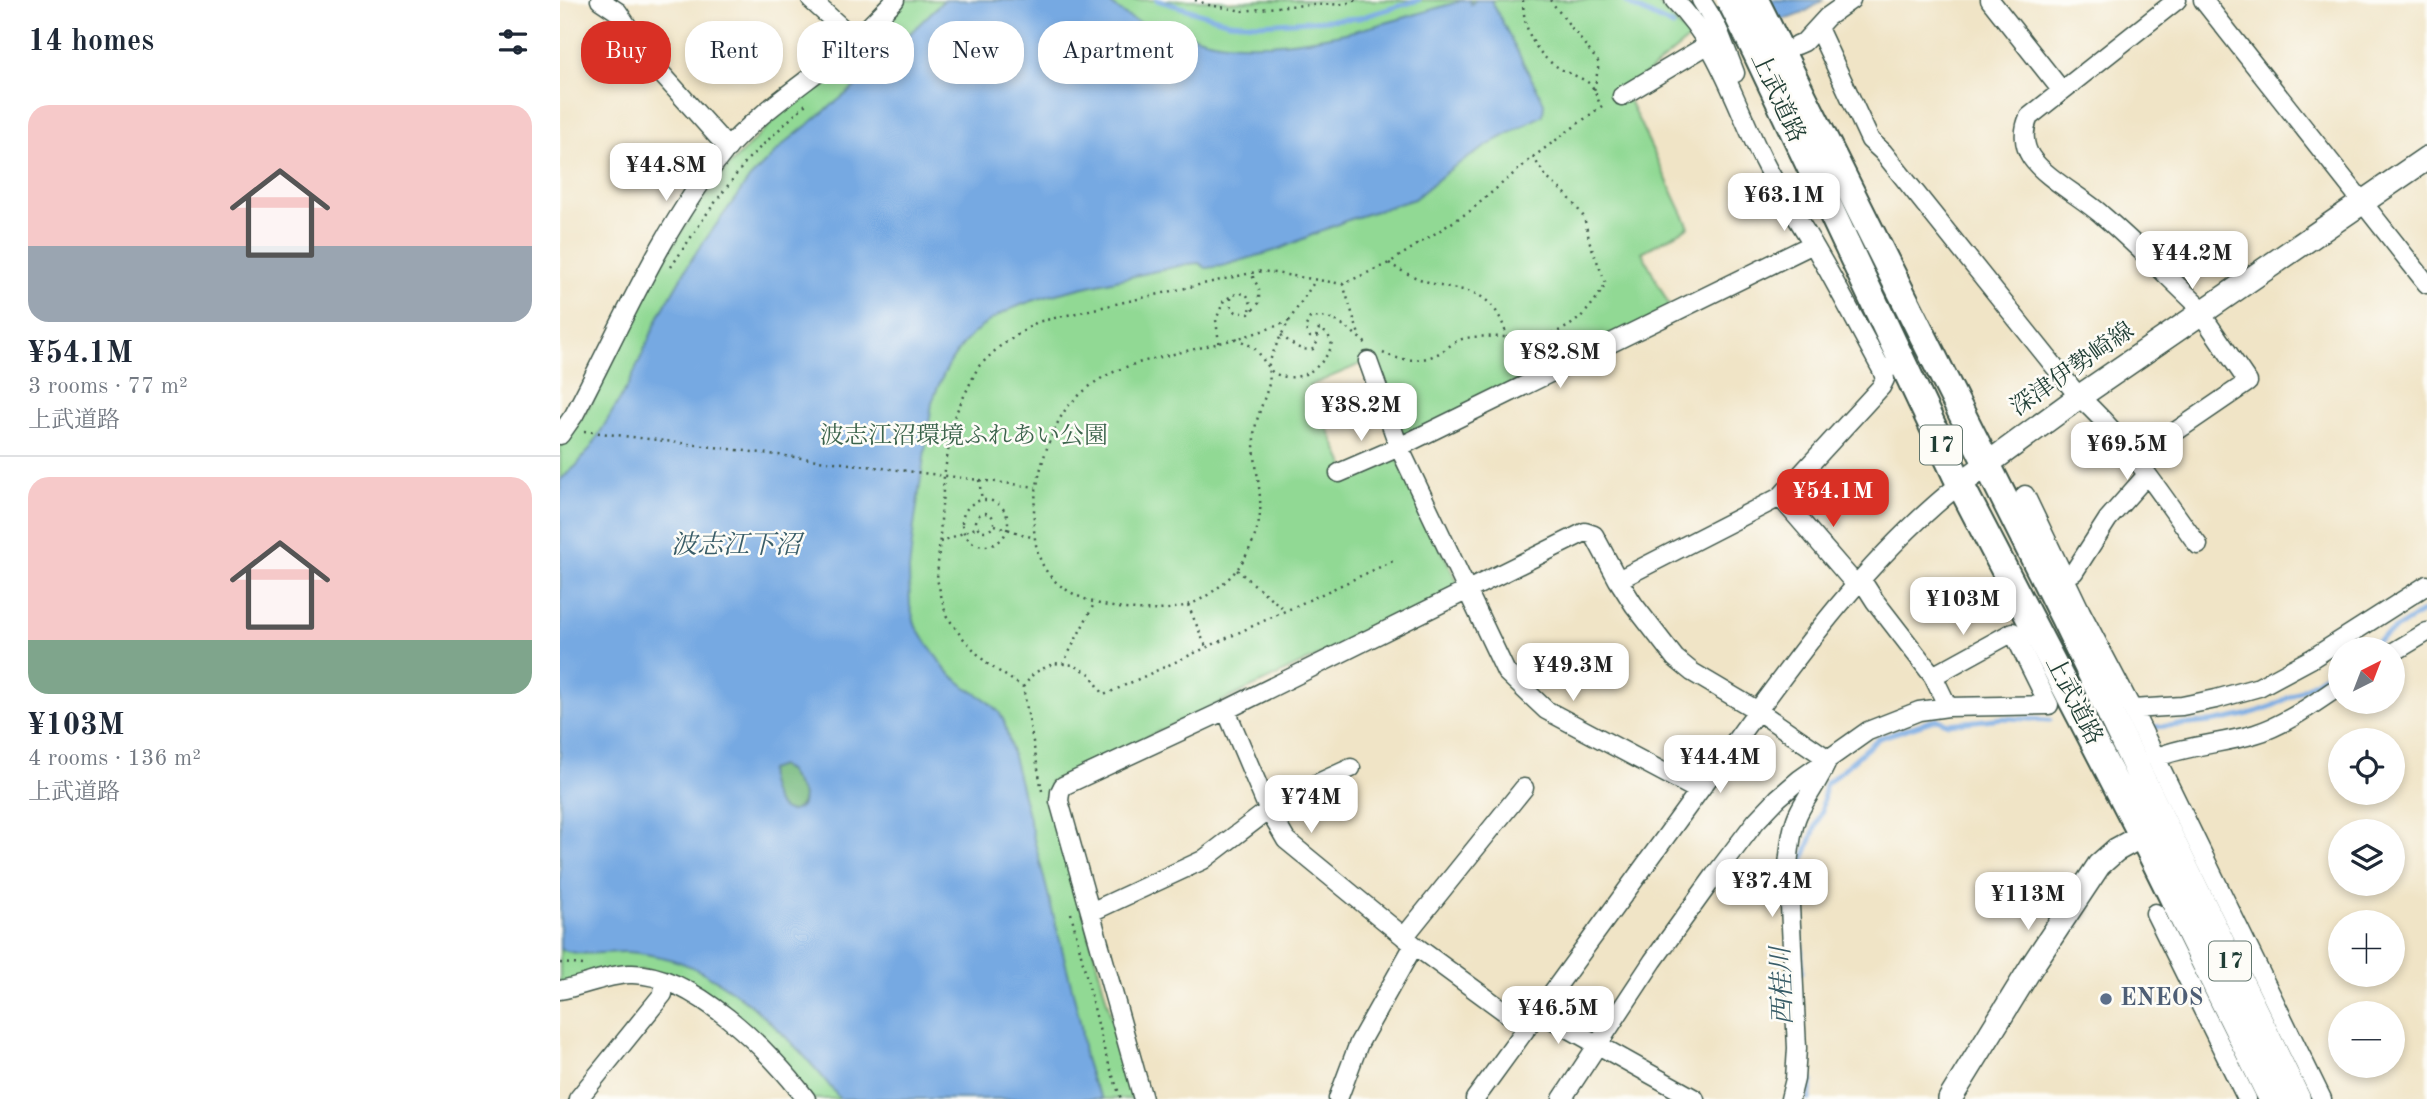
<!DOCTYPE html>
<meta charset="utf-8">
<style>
:root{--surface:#fff;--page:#f6f6f7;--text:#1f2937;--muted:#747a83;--line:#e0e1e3;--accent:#d93025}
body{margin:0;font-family:"Old Standard TT","Noto Serif JP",serif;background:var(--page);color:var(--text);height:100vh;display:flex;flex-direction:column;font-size:26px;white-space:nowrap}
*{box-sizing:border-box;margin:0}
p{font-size:23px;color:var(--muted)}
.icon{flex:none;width:38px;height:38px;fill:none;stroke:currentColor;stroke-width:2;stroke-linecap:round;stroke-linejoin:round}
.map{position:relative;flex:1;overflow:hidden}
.details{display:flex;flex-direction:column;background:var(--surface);width:560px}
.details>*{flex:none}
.hud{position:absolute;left:21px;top:21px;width:665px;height:63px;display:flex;gap:14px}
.needle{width:46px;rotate:42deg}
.fabs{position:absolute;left:1768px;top:637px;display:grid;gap:14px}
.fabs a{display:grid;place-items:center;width:77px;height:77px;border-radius:50%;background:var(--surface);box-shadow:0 4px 10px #0003;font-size:35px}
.price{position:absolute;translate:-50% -60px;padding:0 16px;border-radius:14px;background:#fff;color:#222;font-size:23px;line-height:46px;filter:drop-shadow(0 2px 4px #0008)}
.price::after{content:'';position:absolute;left:50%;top:42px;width:21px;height:16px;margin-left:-10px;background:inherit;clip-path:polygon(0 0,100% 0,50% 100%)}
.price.on{background:var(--accent);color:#fff}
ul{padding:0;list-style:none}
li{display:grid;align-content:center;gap:14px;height:371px;padding:0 28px}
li+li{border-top:2px solid var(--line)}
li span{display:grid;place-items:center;height:217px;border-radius:21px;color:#555}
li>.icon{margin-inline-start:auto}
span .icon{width:126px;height:126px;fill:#fffc;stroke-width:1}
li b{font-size:30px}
h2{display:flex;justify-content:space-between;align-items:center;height:84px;padding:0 28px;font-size:30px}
.tag{padding:0 24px;border-radius:28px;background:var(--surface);box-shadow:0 4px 10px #0003;font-size:24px;line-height:63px}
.tag.on{background:var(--accent);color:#fff}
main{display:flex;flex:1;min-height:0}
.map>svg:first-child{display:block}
</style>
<main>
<section class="details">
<h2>14 homes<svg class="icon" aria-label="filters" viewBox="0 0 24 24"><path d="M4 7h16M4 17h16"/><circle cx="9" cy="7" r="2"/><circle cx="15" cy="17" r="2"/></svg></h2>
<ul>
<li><span style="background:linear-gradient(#f6c9c9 65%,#9aa5b1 0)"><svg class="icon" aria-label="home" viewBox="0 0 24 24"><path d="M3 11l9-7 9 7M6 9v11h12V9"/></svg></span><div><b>¥54.1M</b><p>3 rooms · 77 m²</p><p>上武道路</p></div></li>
<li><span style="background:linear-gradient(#f6c9c9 75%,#7fa58c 0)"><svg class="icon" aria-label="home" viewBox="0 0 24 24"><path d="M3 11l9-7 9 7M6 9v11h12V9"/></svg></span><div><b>¥103M</b><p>4 rooms · 136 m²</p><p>上武道路</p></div></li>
</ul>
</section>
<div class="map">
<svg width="1867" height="1099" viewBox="0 0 1867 1099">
<rect width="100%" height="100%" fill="#fdfcf7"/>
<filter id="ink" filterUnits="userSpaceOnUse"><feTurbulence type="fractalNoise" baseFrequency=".0143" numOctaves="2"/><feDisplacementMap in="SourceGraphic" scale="14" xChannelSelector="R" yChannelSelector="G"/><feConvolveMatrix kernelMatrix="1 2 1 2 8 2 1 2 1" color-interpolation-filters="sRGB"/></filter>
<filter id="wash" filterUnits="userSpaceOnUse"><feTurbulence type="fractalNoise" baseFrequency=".00686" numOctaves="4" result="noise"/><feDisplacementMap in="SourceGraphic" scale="28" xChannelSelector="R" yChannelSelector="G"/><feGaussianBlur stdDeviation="1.57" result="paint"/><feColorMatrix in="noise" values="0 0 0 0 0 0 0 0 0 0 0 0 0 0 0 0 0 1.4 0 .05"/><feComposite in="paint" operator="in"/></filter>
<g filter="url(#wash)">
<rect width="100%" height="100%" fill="#f0e4c6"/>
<path fill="#91d994" stroke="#588b64" stroke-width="2" d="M345 0H661L669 2 703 0H1095L1130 38 1080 79 1069 100 1129 227 1082 252 1111 309 840 440 810 360 749 386 789 476 829 454 837 458 898 583 896 591 489 783 573 1099H251L211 1052 84 970 0 983V448L32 402 67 327 97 271 135 210 166 169 213 121 280 62Z"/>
<path fill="#74b97e" stroke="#4a7b59" stroke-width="2" d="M220 766 227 770 243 795C244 806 230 819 220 809 213 801 207 780 208 770Z"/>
<path fill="#76a9e2" stroke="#4a738b" stroke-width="2" fill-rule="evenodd" d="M384 0H547C574 26 586 24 619 32 635 36 650 42 666 43 744 51 830 22 904 0H910L911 4 916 0H931L984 103 983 115 935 141 892 168 854 199 785 221 717 250 662 266 646 268 639 263 628 264C595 271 562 279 529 286 450 304 400 319 372 403L354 526 349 570 350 606 356 627 385 669 404 686 425 699 439 712 444 721 513 992 521 1026 524 1055 532 1081 543 1099H280C240 1046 163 966 96 956 86 954 75 952 64 952 43 952 21 957 0 949V480L16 466 32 446 70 382 100 314 133 257 190 178 225 143 296 86ZM220 766 227 770 243 795 242 805C221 826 206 788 209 770Z
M1170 0H1263C1221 31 1214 19 1170 0Z"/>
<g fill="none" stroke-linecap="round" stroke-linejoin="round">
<path stroke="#76a9e2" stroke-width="5" d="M597 0 669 22 699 24 799 18 859 0
M1064 0 1074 7 1113 26
M1804 649 1867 609
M1592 727C1633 724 1672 722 1710 707 1735 696 1757 680 1780 665
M1242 972 1240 918 1243 860 1262 810 1265 785 1319 738 1377 719 1388 724 1443 718 1490 720
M1244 1055 1252 1081 1249 1099"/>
</g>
</g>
<g filter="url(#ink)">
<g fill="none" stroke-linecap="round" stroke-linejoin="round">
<g stroke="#3e564a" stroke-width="21">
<path id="minor" d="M40 0 58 12 92 63 168 148
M251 0 295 40
M1114 0C1159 44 1176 107 1204 162 1218 190 1237 217 1253 244 1277 285 1299 328 1322 370
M1141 0 1156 24 1175 73
M1430 0 1502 91
M1617 0 1469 117C1463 129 1463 145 1471 157 1485 178 1522 197 1542 215 1577 245 1609 278 1643 310
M1643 0 1867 284
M1258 28 1310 140 1323 152 1519 397C1566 438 1601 495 1638 545
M1237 45 1244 42 1267 17 1291 0
M1062 96 1149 44
M0 435 14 415C61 326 100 231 164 152 193 117 242 85 278 56 298 39 316 19 335 0
M1574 460 1688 382 1640 312
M779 473 839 447 808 361
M1465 495 1521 612 1572 709 1762 1099
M1220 497 1296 585
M1505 577 1514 572 1548 519 1586 476
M1301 579 1315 601 1373 676 1388 707
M1058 580 1074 605 1115 658 1132 672 1198 711 1268 759C1261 779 1247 795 1238 814 1231 830 1230 848 1228 865L1237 1048 1235 1079 1230 1099
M1832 653 1867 632
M1572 709 1622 706 1656 699 1699 687 1751 659 1867 585
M666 710 708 809 726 840 854 945 967 1028
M1595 758C1627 745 1662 744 1695 734 1725 725 1753 704 1780 686
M1139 791 986 710 946 672 839 447 1253 244
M531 912 643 860 723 799 791 768
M1595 913 1687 1099
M844 937 964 788
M0 990C23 986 46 975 69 974 131 971 212 1053 246 1099
M979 1012 1135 1099
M18 1099 103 994 104 981
M583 1099 499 801 500 792 503 786 666 710 1025 532 1034 535 1058 580 1220 497 1321 387 1325 379 1322 370 1342 364
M778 1099 799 1043 854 945
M915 1099C995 989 1075 879 1155 769 1228 669 1302 562 1400 484
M1002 1099 1093 961 1155 875 1196 821 1218 798 1240 779 1308 731 1359 711 1388 707 1489 705 1453 632 1373 676"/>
</g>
<g stroke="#3e564a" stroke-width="26">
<path id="major" d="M1400 484 1519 397 1867 158
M1390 1099 1472 966 1539 865 1556 850 1598 827"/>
</g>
<g stroke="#3e564a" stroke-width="30">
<path id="highway" d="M1215 40 1504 618 1737 1099
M1194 48 1400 484 1582 835 1712 1099"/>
</g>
<path stroke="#3e564a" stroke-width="2.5" stroke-dasharray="2 5" stroke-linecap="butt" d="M635 0 649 5 683 11 726 6 785 4 797 0
M963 0C963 29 975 55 1001 69 1009 74 1024 78 1031 85 1035 90 1038 99 1040 105
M990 0 1039 63 1034 91
M321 40 332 30
M829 263C846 275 864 281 884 287 893 289 903 289 911 292 932 299 942 317 947 337
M111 267 148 212 188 159 247 103
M783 284 800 338
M671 298V306L676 312 689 314 699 303V289L691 273
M729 321C693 336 655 344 618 353 588 360 559 366 534 383 525 390 513 400 506 409 480 446 456 541 492 578 521 609 589 617 627 605 645 600 667 582 678 568 689 553 698 533 700 514 702 489 693 461 694 435 696 418 704 401 709 384 711 377 707 371 709 364 719 333 738 307 755 281
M721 335C731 343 739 352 753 349L758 341 757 335
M676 338C682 342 691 345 695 349 704 357 705 369 716 374 740 385 764 366 772 345L768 334 759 329 756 337H750L745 328 750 318C775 313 789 330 808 345
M659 343 656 320 664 300 676 294 685 293C691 300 692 305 689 314
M823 353C840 361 862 363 879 353 887 349 894 341 902 339 916 335 931 337 945 337 999 338 1017 330 1046 284L1030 243 1024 217 1007 195 987 178 973 157
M24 431 476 487
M419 480 422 500
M402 523a23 23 0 1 1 46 0a23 23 0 1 1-46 0Z
M416 522a9 9 0 1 1 18 0a9 9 0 1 1-18 0Z
M435 525 474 538
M380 542 418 527
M677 570 725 610
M628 605 646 647
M503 664 535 602
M463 687 474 673 494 663 514 665 530 674 544 695 833 561
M482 791 463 687 426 663 401 636 386 615 377 579 384 476 394 417 418 367 439 347 477 322 691 273 702 271 783 284 829 263 910 211 973 157 1046 103
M511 913 545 1053 561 1099
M0 963 24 965"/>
<use href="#minor" stroke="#fff" stroke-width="18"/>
<use href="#major" stroke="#fff" stroke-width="23"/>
<use href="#highway" stroke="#fff" stroke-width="26"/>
<g stroke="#3e564a" stroke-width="30" stroke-linecap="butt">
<path id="highway-bridge" d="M1170 0 1194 48
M1195 0 1215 40"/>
</g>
<use href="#highway-bridge" stroke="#fff" stroke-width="26"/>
</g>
</g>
<circle fill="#5c6f8a" stroke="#fdfcf7" stroke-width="2.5" cx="1546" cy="999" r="7"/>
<g text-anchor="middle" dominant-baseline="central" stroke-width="5" stroke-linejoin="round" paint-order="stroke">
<g fill="#fdfcf7" stroke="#62766e" stroke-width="2">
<rect x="1360" y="425.5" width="42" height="39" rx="5"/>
<rect x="1649" y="941.5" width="42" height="39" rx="5"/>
</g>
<g font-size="23" font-weight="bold" fill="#1f3d34">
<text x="1381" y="445">17</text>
<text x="1670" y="961">17</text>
</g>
<g font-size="24" fill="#1f3d34" stroke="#fdfcf7">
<text transform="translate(1217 98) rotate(65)">上武道路</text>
<text transform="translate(1513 370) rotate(-35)">深津伊勢崎線</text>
<text transform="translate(1513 701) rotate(63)">上武道路</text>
</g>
<g font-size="24" fill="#3c644c" stroke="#fdfcf7">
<text x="404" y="437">波志江沼環境ふれあい公園</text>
</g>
<g font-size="24" font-weight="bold" fill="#4e5e75" stroke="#fdfcf7" text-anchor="start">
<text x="1560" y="999">ENEOS</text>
</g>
<g font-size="26" font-style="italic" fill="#395d68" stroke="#fdfcf7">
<text x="176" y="546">波志江下沼</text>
<text transform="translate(1223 986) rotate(-92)">西桂川</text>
</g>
</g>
</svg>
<div class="fabs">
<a><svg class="needle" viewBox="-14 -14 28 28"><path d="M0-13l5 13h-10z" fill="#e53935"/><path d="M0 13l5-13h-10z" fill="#747a83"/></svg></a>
<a><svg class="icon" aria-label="locate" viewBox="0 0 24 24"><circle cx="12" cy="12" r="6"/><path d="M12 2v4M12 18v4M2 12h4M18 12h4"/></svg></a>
<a><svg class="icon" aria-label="layers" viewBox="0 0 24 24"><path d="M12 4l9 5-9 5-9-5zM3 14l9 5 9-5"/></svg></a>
<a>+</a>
<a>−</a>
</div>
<b class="price" style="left:106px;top:203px">¥44.8M</b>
<b class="price" style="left:1224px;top:233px">¥63.1M</b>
<b class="price" style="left:1632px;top:291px">¥44.2M</b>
<b class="price" style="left:1000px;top:390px">¥82.8M</b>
<b class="price" style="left:801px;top:443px">¥38.2M</b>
<b class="price" style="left:1567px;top:482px">¥69.5M</b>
<b class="price on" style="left:1273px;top:529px">¥54.1M</b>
<b class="price" style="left:1403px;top:637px">¥103M</b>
<b class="price" style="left:1013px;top:703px">¥49.3M</b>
<b class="price" style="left:1160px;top:795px">¥44.4M</b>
<b class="price" style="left:751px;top:835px">¥74M</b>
<b class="price" style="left:1212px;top:919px">¥37.4M</b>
<b class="price" style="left:1468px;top:932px">¥113M</b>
<b class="price" style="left:998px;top:1046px">¥46.5M</b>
<div class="hud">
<a class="tag on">Buy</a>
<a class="tag">Rent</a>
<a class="tag">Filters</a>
<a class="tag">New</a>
<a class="tag">Apartment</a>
</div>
</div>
</main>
